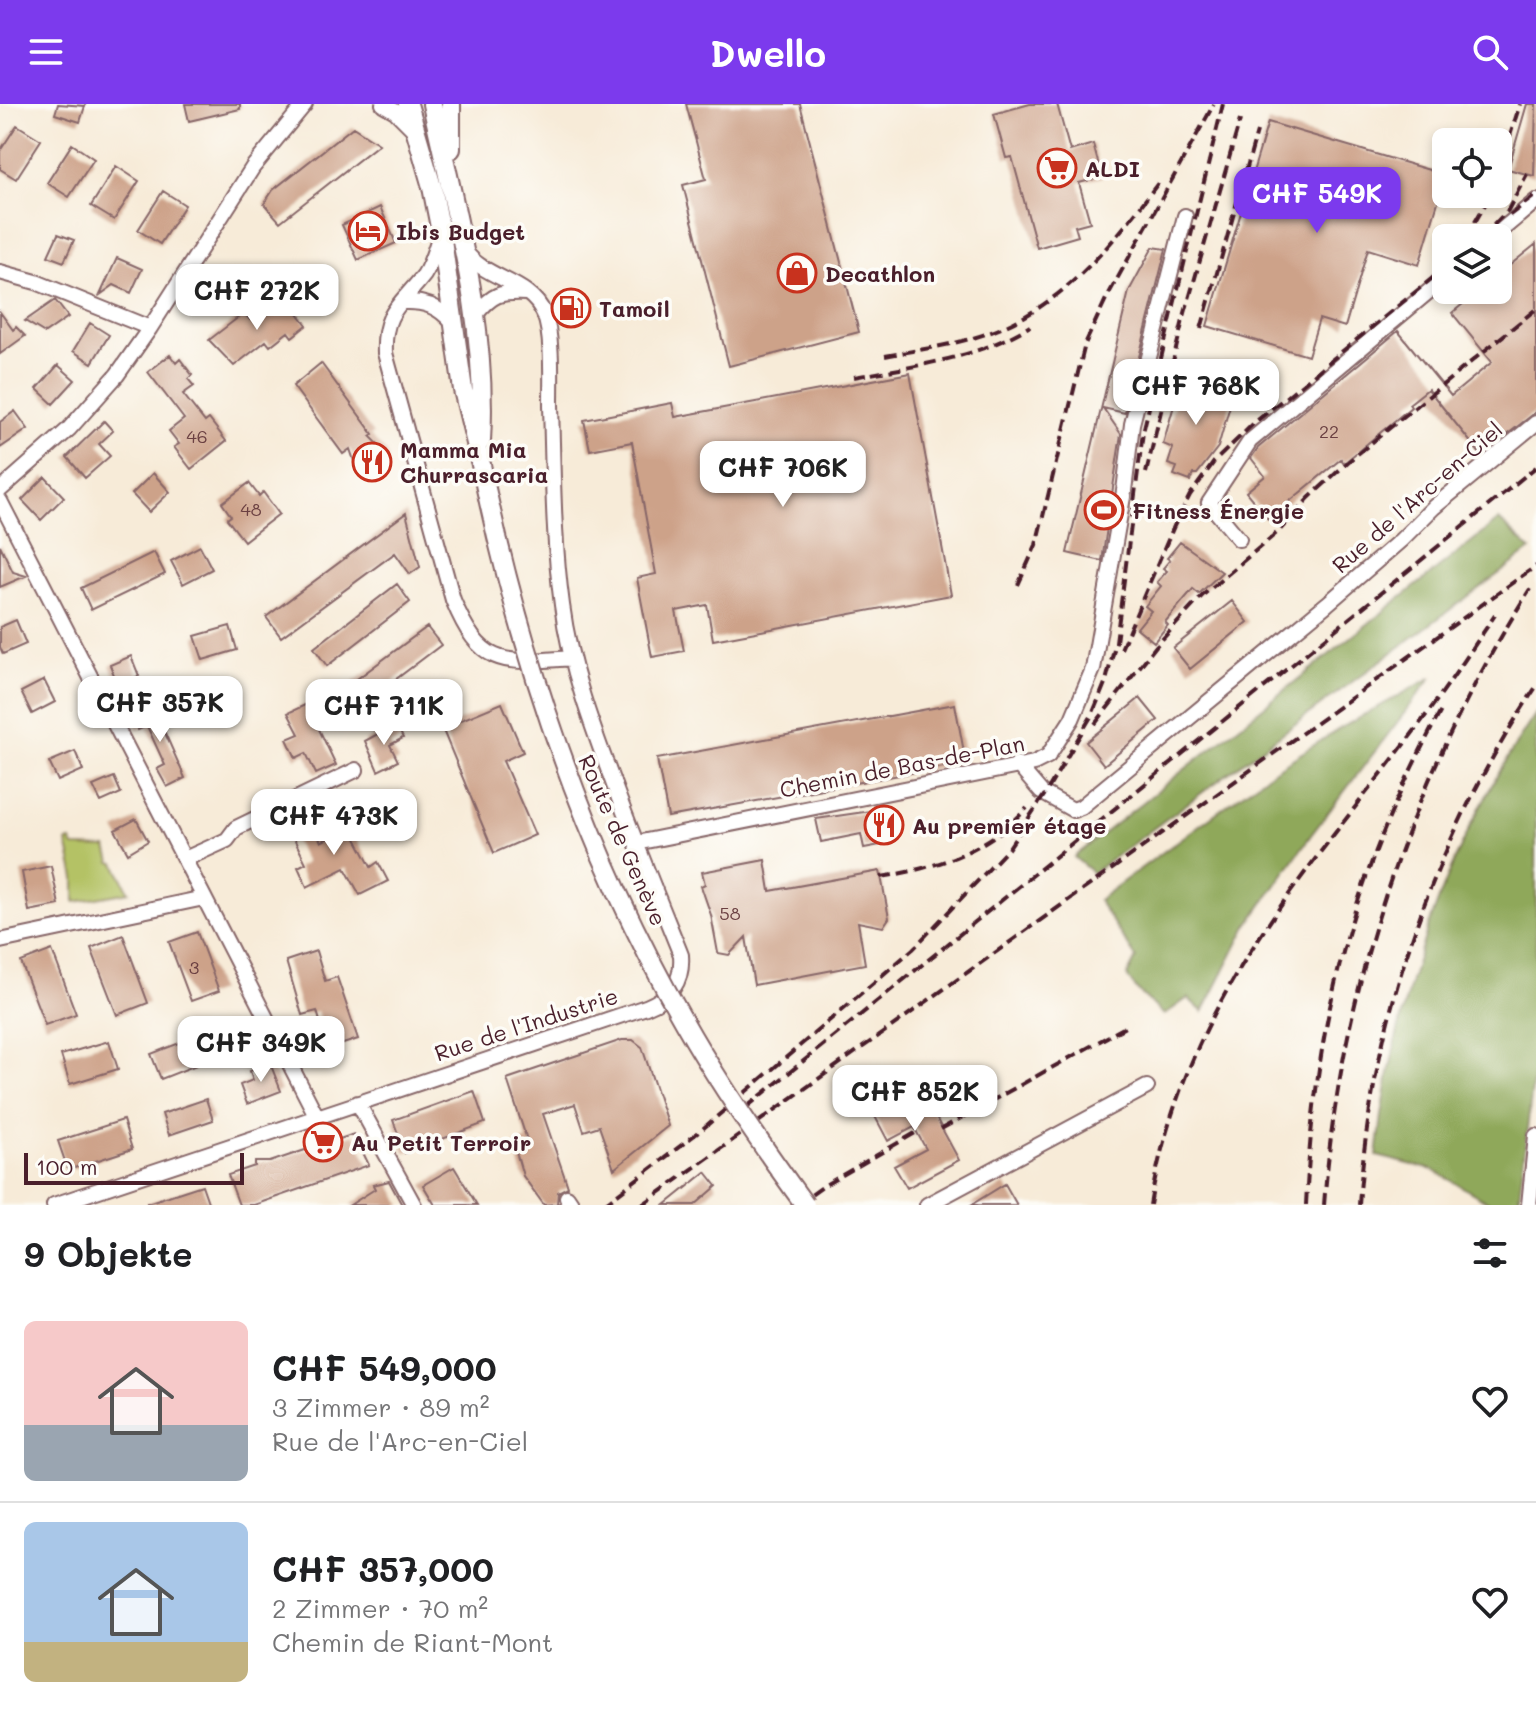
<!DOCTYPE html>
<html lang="de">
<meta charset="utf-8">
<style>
:root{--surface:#fff;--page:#f6f6f6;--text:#202124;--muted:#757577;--line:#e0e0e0;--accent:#7c3aed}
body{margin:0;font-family:Mali,sans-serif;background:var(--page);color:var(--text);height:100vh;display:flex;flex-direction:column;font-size:30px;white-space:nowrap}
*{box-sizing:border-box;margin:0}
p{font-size:26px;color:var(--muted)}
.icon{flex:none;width:44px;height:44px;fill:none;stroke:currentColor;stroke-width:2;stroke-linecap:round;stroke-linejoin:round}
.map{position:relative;height:1101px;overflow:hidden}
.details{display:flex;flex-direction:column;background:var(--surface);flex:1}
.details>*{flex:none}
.tools{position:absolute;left:1432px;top:24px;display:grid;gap:16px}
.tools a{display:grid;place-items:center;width:80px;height:80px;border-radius:12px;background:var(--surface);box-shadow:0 4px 12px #0003;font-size:40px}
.scale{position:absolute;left:24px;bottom:20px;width:220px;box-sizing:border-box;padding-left:8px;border:4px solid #4a1f2b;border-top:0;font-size:22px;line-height:28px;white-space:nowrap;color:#4a1f2b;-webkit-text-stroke:6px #fdfcf7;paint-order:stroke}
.price{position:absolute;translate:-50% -68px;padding:0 18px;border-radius:16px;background:#fff;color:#222;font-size:26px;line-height:52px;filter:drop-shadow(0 2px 4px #0008)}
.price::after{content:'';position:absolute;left:50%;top:48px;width:24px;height:18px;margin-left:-12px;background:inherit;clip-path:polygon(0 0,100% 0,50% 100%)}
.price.current{background:var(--accent);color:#fff}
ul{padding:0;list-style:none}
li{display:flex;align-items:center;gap:24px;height:200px;padding:0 24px}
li+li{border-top:2px solid var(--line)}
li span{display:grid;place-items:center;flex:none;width:224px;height:160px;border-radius:12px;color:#555}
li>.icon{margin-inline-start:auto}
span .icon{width:96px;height:96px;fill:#fffc;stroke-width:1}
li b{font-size:34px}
h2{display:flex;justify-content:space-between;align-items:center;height:96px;padding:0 24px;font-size:34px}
header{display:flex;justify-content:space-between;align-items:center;height:104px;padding:0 24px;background:var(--accent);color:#fff;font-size:36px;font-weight:700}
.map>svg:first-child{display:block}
</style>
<header><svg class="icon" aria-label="menu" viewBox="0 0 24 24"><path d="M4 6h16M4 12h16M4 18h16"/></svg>Dwello<svg class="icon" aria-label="search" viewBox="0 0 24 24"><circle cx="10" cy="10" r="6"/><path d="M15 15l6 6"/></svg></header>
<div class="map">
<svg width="1536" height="1101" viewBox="0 0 1536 1101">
<rect width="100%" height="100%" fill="#fdfcf7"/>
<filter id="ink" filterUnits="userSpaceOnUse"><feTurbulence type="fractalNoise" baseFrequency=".0125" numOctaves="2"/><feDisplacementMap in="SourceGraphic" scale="16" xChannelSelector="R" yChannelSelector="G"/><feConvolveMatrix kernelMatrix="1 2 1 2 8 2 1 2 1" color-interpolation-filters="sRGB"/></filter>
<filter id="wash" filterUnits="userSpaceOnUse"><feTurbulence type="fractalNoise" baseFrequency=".006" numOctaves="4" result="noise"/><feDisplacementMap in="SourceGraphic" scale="32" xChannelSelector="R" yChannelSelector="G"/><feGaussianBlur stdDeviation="1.8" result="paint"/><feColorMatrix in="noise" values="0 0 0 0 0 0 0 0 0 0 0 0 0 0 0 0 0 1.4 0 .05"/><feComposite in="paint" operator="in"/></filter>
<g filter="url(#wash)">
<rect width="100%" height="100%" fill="#f7ebd8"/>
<path fill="#b4c265" stroke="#7f7048" stroke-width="2" d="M71 737 74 743 107 744 111 758 115 759 129 788 75 798V774L67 738Z"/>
<path fill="#8fa85a" stroke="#6c6442" stroke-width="2" d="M1499 416 1531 446 1093 769 1074 753Z
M1432 573 1311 731 1247 822 1203 908 1188 894 1164 911 1136 885 1127 872 1136 854 1098 796 1269 670 1339 625Z
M1536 609V951L1518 1101H1493L1433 1066 1377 1052C1393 894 1447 741 1536 609Z"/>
<g id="blocks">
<path fill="#cda289" d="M58 0 85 2 80 18 55 10Z
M185 0H240V5L189 17Z
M686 0H800L859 228 729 262 683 81 706 75Z
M1030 0H1057L1070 47 1093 40 1102 73 1079 79 1090 118 1075 122 1078 132 1037 144 1012 53 1006 54 994 10Z
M1527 0H1536L1534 72 1508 65Z
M1268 18 1446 71 1419 161 1368 145 1345 223 1319 215 1308 252 1207 222Z
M17 21 41 36 16 75 0 65V47Z
M353 23 379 40 280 118 264 100 273 86Z
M72 40 94 55 69 93 47 79Z
M116 62 139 77 114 116 91 102Z
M163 87 185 101 160 140 138 126Z
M380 103 396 139 358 156 342 121Z
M58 130 74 136 64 158 48 152Z
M1536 140V308L1481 351 1428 285 1409 300 1411 303 1344 359 1341 355 1268 415 1246 388 1265 372 1251 354 1258 344 1398 227 1451 292 1492 258 1452 209 1480 186H1498V171Z
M1153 143 1166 145 1125 309 1103 304 1121 330 1102 457 1067 449 1129 187Z
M117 154 142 165 131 189 114 181 100 191Z
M55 196 68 213 45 229 25 217Z
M288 196 307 221 292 233 288 228 270 242 266 237 234 262 209 236 244 209 250 216 266 204 271 209Z
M0 208 13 226 16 223 25 232 0 250Z
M90 219 109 231 92 259 73 247Z
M170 251 176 259 180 255 192 271 188 275 194 282 183 290 205 318 209 315 226 337 191 365 174 343 179 340 169 327 184 315 148 268Z
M321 259 373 330 370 332 387 349 389 363 378 375H366L359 371 350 345 343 350 293 282Z
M58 261 75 276 53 300 37 285Z
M910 269 951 491 713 536 707 501 676 507 684 547 652 553 637 474 656 470 632 338 590 346 584 316 672 299 675 313Z
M1181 277 1233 291 1218 343 1197 370H1193L1190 377 1174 371 1177 363 1168 360 1173 344 1163 340Z
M15 307 28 325 0 344V318Z
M104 317 113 327 99 340 110 352 85 374 67 353Z
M153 369 170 388 149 408 132 390Z
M45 373 64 393 41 416 22 396Z
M249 379 259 392 263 388 279 410 244 437 227 415 231 412 222 399Z
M406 409 420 463 410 470 395 449 281 533 266 513Z
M1180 438 1222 468 1199 490 1193 485 1165 518 1168 521 1154 538 1137 524 1151 507 1145 502 1161 482 1157 478 1167 467 1163 464 1170 456 1167 454Z
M0 441 13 468 26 472 0 483Z
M200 442 212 465 183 480 171 457Z
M154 448 165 470 91 506 81 484Z
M397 480 410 498 327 562 314 544Z
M1232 497 1248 518 1190 565 1173 544Z
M16 516 26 540 3 550 0 543V523Z
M230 522 237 546 203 556 195 532Z
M427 523 441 541 367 597 353 578Z
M131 552 139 572 118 581 110 561Z
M44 576 55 598 32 610 21 588Z
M1140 594 1158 616 1104 661 1086 638Z
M502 599 523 648 503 657 535 731 494 749 442 624Z
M307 600 336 661 316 670 306 649 296 654 287 635 299 630 288 609Z
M955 600 966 659 668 713 657 655Z
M150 601 153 602 185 674 167 683 157 665 165 661 147 622 138 626 130 610Z
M396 620 403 634 390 641 398 657 378 667 365 637Z
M75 647 83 666 58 677 49 658Z
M114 673 121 689 101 698 93 682Z
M885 705 891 739 864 744 861 730 821 738 816 715Z
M308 711 321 738 350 723 371 763 378 758 388 777 360 791 345 764 307 783 298 763 306 759 287 721Z
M136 715 148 737 128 749 115 726Z
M765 756 770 787 880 767 889 814 883 823 858 818 865 860 754 881 746 833 729 851 718 849 711 811 701 782 705 780 702 768Z
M51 762 59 801 29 807 22 768Z
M197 828 219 887 191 897 169 838Z
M123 831 148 899 117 911 91 844Z
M52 846 76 910 45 921 21 858Z
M316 847 325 877 337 873 358 935 328 945 317 907 302 911 286 857Z
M195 933 204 958 161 975 151 950Z
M622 936H633L642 943 668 1022 614 1065 599 1022 584 1027 575 1000 543 1010 568 1083 558 1088 557 1100 544 1101 523 1072 514 1041 527 1036 507 975Z
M109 937 118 965 70 980 61 951Z
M270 959 281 987 247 1000 240 981 253 976 250 967Z
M916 977 959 1056 907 1084 894 1062 926 1045 914 1023 888 1037 870 1003Z
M474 987 485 1019 405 1049 393 1016Z
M206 995 213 1016 169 1031 162 1010Z
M123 1016 132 1045 68 1066 58 1037Z
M354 1030 369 1061 254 1101H239L228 1071 255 1062V1058H270L311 1044 325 1035 328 1039Z
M454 1063 477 1101H435L423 1081Z
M706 1068 717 1082 695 1101H665Z
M389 1077 402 1101H350L375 1085 373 1081Z
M1005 1080 1017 1101H971Z
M202 1081 209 1101H147V1099Z"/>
</g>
</g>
<g filter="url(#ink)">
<use href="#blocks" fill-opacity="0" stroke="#876668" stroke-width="2"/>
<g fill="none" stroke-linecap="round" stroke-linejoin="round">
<g stroke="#876668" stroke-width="18">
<path id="minor" d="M383 0 395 7 413 25
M441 128C436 142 432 159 424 171 401 201 383 207 385 249L453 496C482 566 505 559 572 554
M1492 134 1536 97
M0 168 36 178 150 224
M403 198C424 197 438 202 452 218
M476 210C493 190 499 188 526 189
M0 386 69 325 117 271 150 224 253 63 305 0
M0 397 317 1013
M1239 435 1209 399 1250 337 1446 173
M1017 660 1041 688 1073 706 1081 703 1327 500 1401 436 1434 403 1536 319
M636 739 1034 659 1048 652 1072 615 1093 565 1124 387 1132 320 1185 112
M185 755 227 736 236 724 356 666
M0 837 204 794
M358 999 414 1101
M54 1101 646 903C671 893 683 878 681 851 658 794 635 738 614 681 592 622 570 563 562 501 553 435 553 367 551 301 551 277 553 231 544 210 530 176 485 176 465 147
M567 1101 571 1099 567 1093
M927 1101 1147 983
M1529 1101 1536 1032"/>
</g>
<g stroke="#876668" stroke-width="22">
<path id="major" d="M408 0 432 83 441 128 463 286 480 356
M432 0C456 111 488 223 481 337
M451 0V45"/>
</g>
<use href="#minor" stroke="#fff" stroke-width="14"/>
<use href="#major" stroke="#fff" stroke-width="18"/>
<path stroke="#4a1f2b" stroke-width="4" stroke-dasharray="12 6" stroke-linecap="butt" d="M1498 70 1520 0
M1510 111 1536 91
M1466 134 1491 90
M1481 134 1508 106 1527 70
M1201 225 1257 28
M885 252C923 245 963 240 999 225 1069 196 1117 134 1161 75
M854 273C915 262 976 255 1030 222
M1146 369 1183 216 1240 16
M1018 481 1036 441 1085 240 1106 195 1214 0
M1121 545 1174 422 1190 391 1214 358 1254 319 1446 163
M1095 620 1156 542 1203 491 1279 427 1309 394 1349 357 1536 205
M881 773C937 764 988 746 1027 704
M732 1015 1536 363
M941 1025 1127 922
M603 1101 700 1027 913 845 1008 745 1045 690 1092 611 1106 577 1116 538 1143 328 1223 0
M642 1101 1536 462
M797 1101 825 1081 917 1028
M1150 1101C1184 902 1294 784 1412 630 1441 592 1468 551 1495 511
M1306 1101C1315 915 1353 768 1442 605
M1324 1101C1341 880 1412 672 1530 485
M1359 1101C1372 915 1432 739 1536 583"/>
<g stroke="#876668" stroke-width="22" stroke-linecap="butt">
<path id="major-bridge" d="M480 356C520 553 584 743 684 918 720 982 762 1042 805 1101"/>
</g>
<use href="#major-bridge" stroke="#fff" stroke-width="18"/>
</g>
</g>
<defs>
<g id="supermarket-ring" transform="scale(2)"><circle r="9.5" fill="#fdfcf7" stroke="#c8321e" stroke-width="1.5"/><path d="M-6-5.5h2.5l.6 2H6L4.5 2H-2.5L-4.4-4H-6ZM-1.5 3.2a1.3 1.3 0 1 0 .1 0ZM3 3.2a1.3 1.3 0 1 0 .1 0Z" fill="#c8321e"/></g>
<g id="hotel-ring" transform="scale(2)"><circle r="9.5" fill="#fdfcf7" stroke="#c8321e" stroke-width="1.5"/><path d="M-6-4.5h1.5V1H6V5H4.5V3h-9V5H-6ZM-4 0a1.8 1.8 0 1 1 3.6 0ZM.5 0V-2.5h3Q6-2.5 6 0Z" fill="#c8321e"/></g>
<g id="shop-ring" transform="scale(2)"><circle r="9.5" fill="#fdfcf7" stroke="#c8321e" stroke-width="1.5"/><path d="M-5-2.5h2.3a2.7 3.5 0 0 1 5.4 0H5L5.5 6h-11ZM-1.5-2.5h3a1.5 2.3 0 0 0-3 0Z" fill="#c8321e"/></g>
<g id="fuel-ring" transform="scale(2)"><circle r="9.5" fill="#fdfcf7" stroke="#c8321e" stroke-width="1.5"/><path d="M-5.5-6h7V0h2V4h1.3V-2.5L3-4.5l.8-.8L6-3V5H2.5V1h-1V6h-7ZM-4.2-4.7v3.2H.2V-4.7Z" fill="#c8321e"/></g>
<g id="restaurant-ring" transform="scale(2)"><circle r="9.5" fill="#fdfcf7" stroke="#c8321e" stroke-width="1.5"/><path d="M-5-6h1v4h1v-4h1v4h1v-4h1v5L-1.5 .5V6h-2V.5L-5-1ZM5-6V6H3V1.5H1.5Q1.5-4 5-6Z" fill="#c8321e"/></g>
<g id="stadium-ring" transform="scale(2)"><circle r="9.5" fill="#fdfcf7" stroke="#c8321e" stroke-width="1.5"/><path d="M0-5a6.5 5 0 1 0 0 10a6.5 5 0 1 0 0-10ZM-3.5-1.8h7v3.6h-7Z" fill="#c8321e"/></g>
</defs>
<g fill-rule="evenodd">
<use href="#supermarket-ring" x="1057" y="64"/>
<use href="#hotel-ring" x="368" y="127"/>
<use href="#shop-ring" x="797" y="169"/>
<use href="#fuel-ring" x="571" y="204"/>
<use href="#restaurant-ring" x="372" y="358"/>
<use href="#stadium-ring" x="1104" y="406"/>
<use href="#restaurant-ring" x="884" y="721"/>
<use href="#supermarket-ring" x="323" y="1038"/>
</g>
<g text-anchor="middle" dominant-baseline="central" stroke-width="7" stroke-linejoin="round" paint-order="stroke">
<g font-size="18" fill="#6b4042">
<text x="1329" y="327">22</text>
<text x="197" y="332">46</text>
<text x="251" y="405">48</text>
<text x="730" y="809">58</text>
<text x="194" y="863">3</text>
</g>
<g font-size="22" font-weight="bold" fill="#4a1f2b" stroke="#fdfcf7" text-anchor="start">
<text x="1085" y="64">ALDI</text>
<text x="396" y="127">Ibis Budget</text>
<text x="825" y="169">Decathlon</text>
<text x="599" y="204">Tamoil</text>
<text x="400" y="345">Mamma Mia<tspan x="400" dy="25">Churrascaria</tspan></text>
<text x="1132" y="406">Fitness Énergie</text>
<text x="912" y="721">Au premier étage</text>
<text x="351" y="1038">Au Petit Terroir</text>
</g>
<g font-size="22" fill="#4a1f2b" stroke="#fdfcf7">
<text transform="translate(1417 393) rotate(-41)">Rue de l'Arc-en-Ciel</text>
<text transform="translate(902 662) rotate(-11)">Chemin de Bas-de-Plan</text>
<text transform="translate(623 736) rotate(66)">Route de Genève</text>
<text transform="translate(526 920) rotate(-18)">Rue de l'Industrie</text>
</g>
</g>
</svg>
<div class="tools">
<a><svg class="icon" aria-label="locate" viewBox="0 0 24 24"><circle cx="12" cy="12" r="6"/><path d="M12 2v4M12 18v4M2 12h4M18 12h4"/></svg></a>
<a><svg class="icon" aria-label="layers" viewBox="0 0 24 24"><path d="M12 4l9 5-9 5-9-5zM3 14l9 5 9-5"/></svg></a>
</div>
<div class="scale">100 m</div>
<b class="price current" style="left:1317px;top:131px">CHF 549K</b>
<b class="price" style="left:257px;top:228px">CHF 272K</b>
<b class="price" style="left:1196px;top:323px">CHF 768K</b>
<b class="price" style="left:783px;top:405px">CHF 706K</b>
<b class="price" style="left:160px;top:640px">CHF 357K</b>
<b class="price" style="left:384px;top:643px">CHF 711K</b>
<b class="price" style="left:334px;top:753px">CHF 473K</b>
<b class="price" style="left:261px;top:980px">CHF 349K</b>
<b class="price" style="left:915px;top:1029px">CHF 852K</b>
</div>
<section class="details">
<h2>9 Objekte<svg class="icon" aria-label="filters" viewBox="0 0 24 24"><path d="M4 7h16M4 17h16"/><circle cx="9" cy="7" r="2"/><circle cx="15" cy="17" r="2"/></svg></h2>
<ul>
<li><span style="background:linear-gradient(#f6c9c9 65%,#9aa5b1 0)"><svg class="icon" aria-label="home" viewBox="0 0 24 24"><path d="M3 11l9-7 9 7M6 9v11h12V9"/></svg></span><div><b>CHF 549,000</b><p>3 Zimmer · 89 m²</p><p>Rue de l'Arc-en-Ciel</p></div><svg class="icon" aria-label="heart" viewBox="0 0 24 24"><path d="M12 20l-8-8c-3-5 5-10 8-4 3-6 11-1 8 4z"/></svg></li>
<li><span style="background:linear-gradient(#a9c7e8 75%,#c2b280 0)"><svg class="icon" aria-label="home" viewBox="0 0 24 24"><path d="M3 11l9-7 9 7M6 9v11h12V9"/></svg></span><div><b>CHF 357,000</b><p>2 Zimmer · 70 m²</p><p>Chemin de Riant-Mont</p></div><svg class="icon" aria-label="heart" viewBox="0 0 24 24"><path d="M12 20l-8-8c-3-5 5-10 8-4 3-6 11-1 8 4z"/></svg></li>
</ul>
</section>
